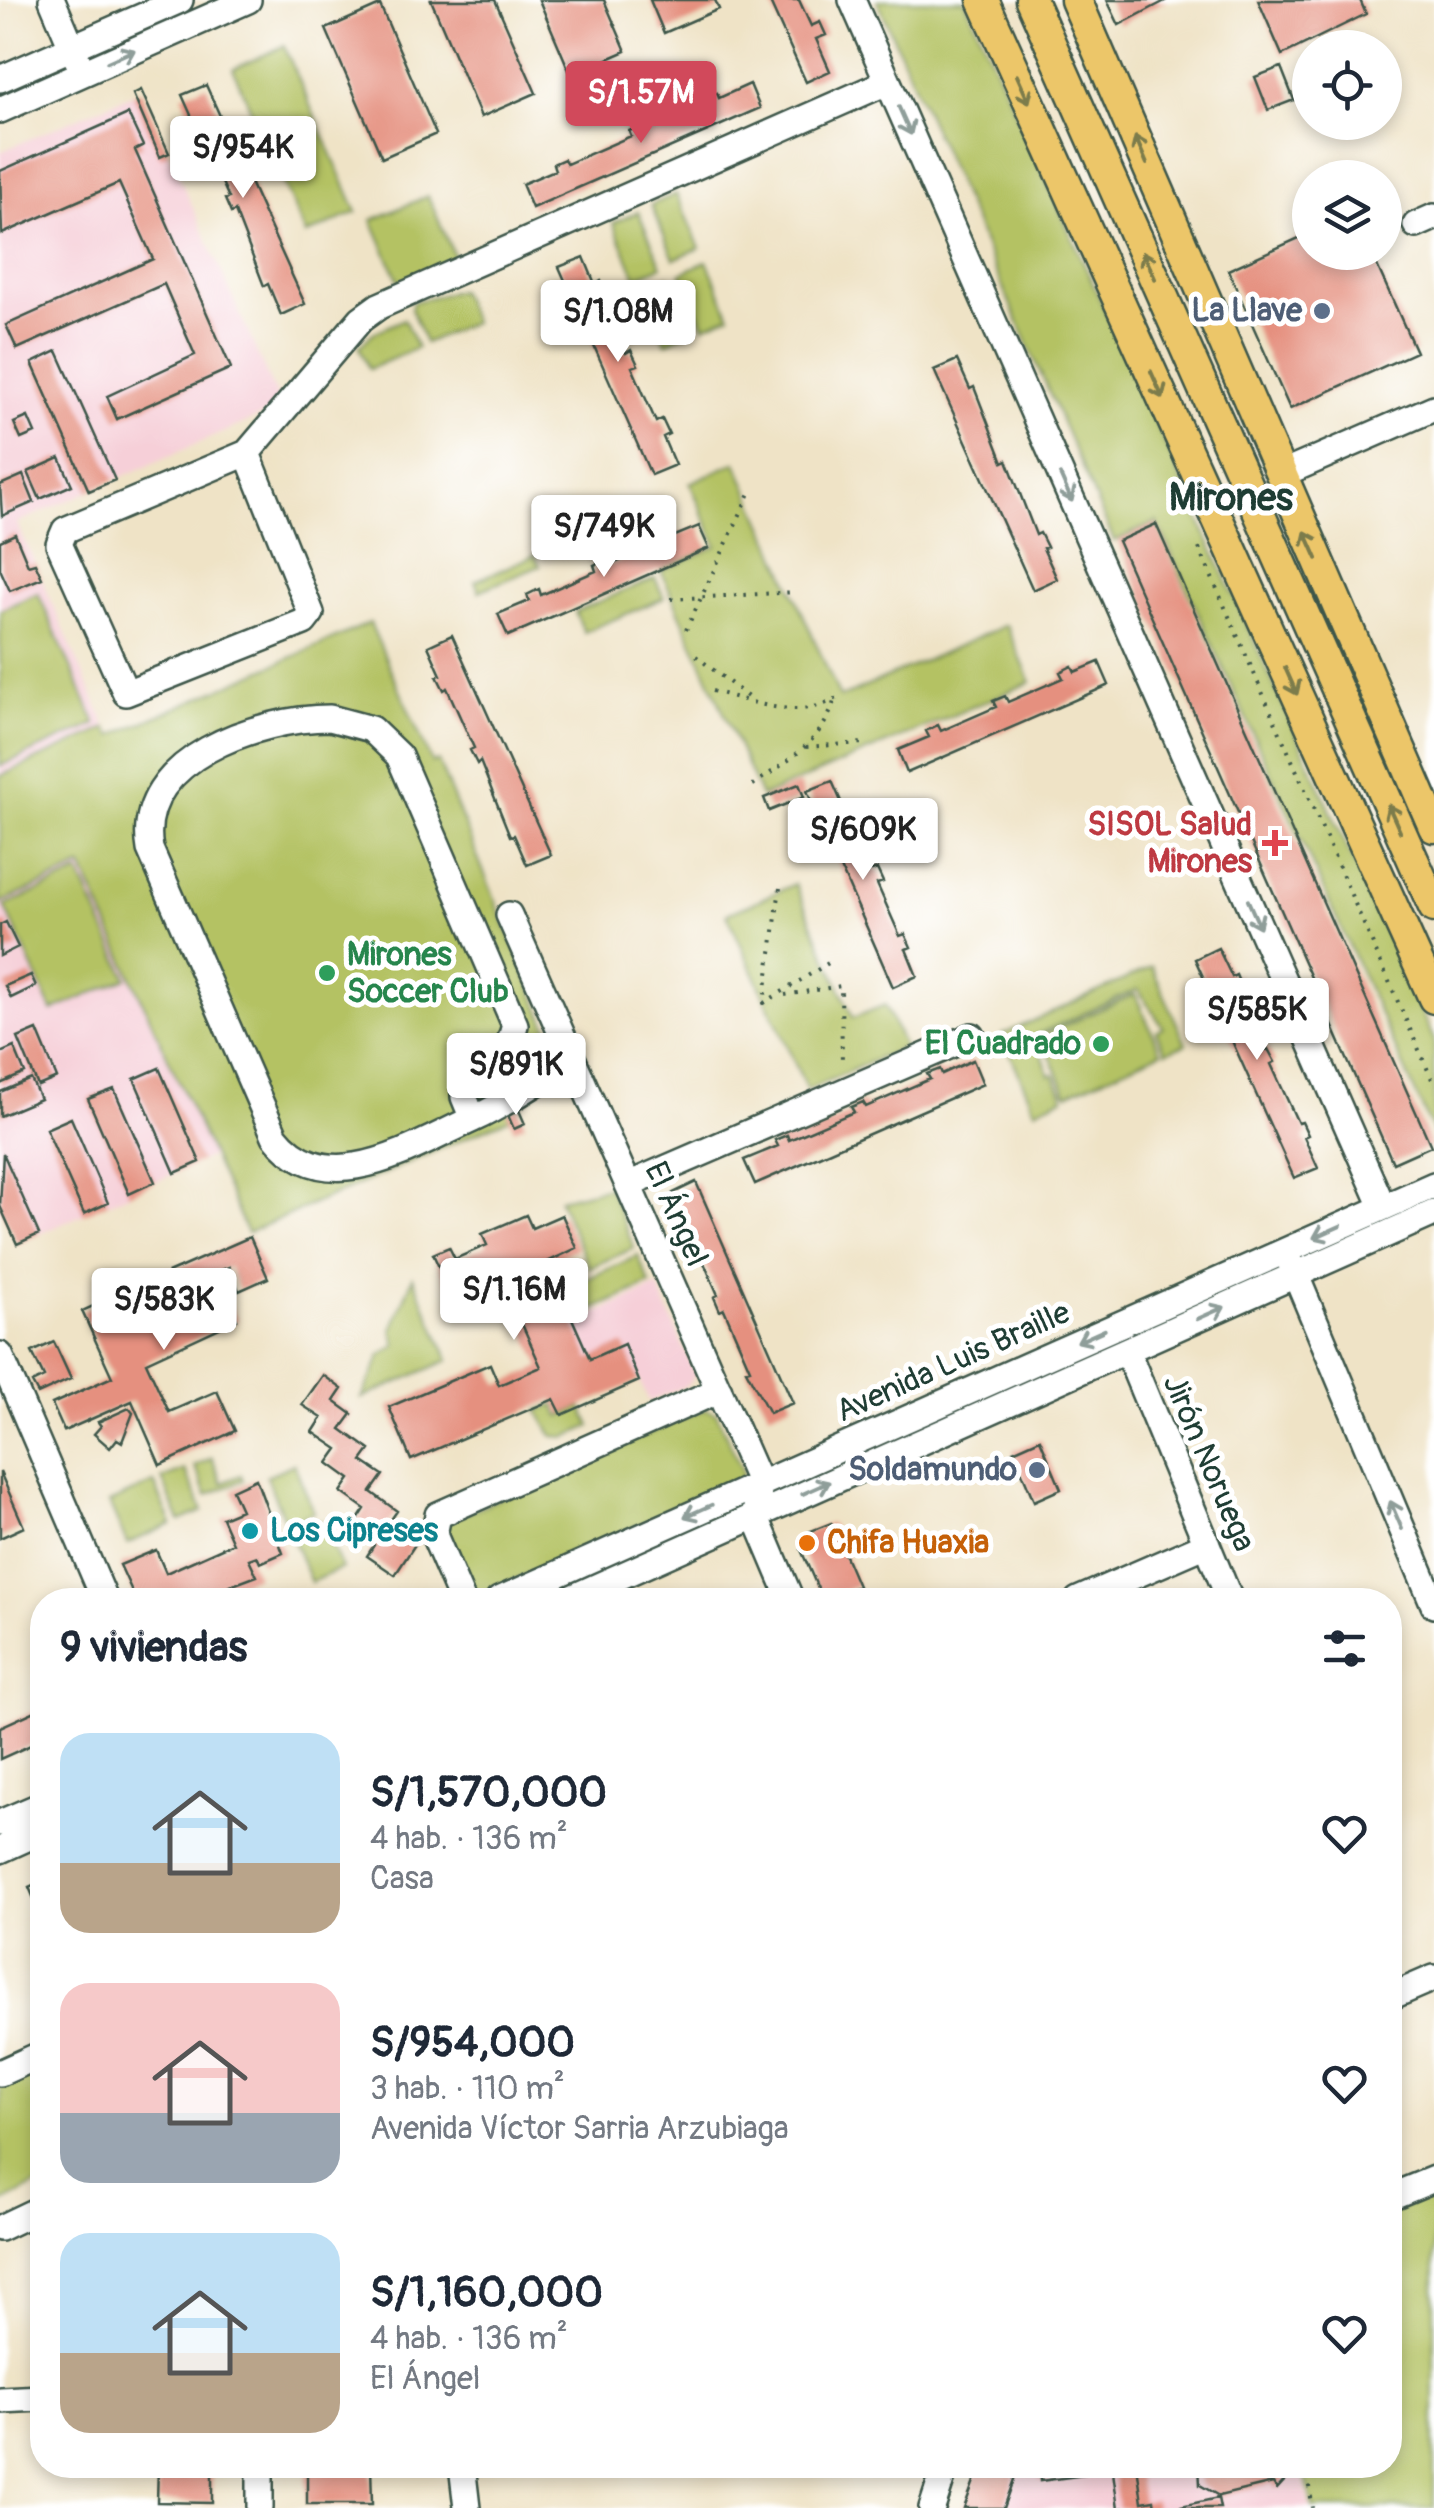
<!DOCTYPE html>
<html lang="es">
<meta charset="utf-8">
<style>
:root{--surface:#fff;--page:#f2f2f3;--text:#1f2937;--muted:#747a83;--accent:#d1495b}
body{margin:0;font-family:Pangolin,sans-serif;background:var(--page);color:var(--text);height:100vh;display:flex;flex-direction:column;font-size:38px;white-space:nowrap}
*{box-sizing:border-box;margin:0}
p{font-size:32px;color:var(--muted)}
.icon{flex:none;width:55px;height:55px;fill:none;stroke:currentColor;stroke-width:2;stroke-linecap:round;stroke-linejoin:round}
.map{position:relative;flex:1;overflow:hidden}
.sheet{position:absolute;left:30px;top:1588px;width:1372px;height:890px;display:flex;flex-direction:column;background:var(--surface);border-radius:40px;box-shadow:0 5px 15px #0003}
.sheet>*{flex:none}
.buttons{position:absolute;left:1292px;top:30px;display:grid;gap:20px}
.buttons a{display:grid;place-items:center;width:110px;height:110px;border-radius:50%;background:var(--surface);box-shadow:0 5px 15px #0003;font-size:50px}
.price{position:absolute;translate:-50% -85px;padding:0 22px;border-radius:10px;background:#fff;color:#222;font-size:32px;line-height:65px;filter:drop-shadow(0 2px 5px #0008)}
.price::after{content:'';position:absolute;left:50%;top:60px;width:30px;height:22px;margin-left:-15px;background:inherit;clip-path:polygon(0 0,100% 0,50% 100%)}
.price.selected{background:var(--accent);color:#fff}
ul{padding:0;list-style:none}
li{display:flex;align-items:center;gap:30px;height:250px;padding:0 30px}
li span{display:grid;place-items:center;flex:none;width:280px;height:200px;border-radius:30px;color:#555}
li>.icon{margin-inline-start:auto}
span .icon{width:120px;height:120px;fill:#fffc;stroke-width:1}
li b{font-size:42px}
h2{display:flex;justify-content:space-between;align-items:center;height:120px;padding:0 30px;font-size:42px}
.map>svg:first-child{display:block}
</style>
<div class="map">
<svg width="1434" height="2508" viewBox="0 0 1434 2508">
<rect width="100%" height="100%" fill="#fff"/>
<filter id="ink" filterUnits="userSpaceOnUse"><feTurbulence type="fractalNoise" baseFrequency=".01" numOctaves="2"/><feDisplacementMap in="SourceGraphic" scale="20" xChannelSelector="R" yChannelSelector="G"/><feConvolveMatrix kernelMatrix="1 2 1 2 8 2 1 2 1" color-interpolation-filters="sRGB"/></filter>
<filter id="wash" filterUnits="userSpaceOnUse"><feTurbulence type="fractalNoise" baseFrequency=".0048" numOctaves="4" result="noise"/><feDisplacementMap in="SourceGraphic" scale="40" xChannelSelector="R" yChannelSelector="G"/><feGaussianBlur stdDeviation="2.25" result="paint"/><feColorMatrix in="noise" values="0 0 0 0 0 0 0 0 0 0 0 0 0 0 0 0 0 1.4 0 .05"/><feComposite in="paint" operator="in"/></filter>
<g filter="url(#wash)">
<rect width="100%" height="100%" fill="#efe3c6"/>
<path fill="#f6cfd8" d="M141 90 281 407 17 523 107 728 0 776V152Z
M81 866 213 1156 17 1244 0 1206V903Z
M658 1286 695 1375 688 1385 649 1402 624 1345 590 1359 574 1323Z
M980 2465H1300L1310 2508H964Z"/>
<path fill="#b4c264" stroke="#6a804c" stroke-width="2.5" d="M877 0H965L1434 1040V1134L1157 522 1114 541Z
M284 46 357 212 306 235 233 69Z
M676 194 700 248 674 259 651 205Z
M428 196 456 260 400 284 372 220Z
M638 212 662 266 636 277 613 223Z
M707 261 730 315 704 326 681 273Z
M668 277 691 331 666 343 642 288Z
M459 290 473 322 425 343 411 309 413 302Z
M404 319 417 348 369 369 359 347 373 333Z
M736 462 840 698 1006 625 1031 682 761 797 661 571 717 546 690 483Z
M535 555 540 566 479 591 475 581Z
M655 578 664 598 584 632 575 612Z
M38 593 96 724 0 766V610Z
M370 623 432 763 438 761 555 1045C550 1056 514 1083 502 1099L510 1118 247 1233 82 867 0 903V776L107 728 112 736Z
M79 873 127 978 52 1011 5 906Z
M795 884 853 1018 885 1005 904 1047 807 1090 727 914Z
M1152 967 1186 1044 1166 1052 1156 1031 1163 1027 1138 989 1036 1035 1049 1075 1054 1074 1064 1097 1035 1110 1002 1035Z
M1135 994 1161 1052 1067 1094 1041 1036Z
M609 1187 634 1248 589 1268 559 1199Z
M638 1256 650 1284 576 1317 563 1289Z
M413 1277 449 1360 362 1398 381 1355 396 1346 392 1329Z
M554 1404 560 1417 582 1407 591 1426 566 1437 553 1436 538 1411Z
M705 1409 716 1413 743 1472 739 1482 482 1594 470 1590 445 1535 448 1521Z
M212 1458 222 1483 241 1475 243 1480 207 1495 195 1466Z
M294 1464 314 1512 286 1524 266 1476Z
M185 1470 203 1511 180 1521 162 1479Z
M154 1483 172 1524 127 1544 109 1503Z
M321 1521 342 1568 311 1582 290 1535Z
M42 2065V2182L0 2204V2085Z
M1434 2194V2508H1313L1303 2465H1390V2210Z"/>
<g id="blocks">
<path fill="#e5907f" d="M431 0H495L536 93 481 117Z
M539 0H604L626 51 571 75Z
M650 0H715L719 9 664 33Z
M769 0H799L811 26 820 22 826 35 816 39 830 71 806 82Z
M1107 0H1167L1119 25Z
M1258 0H1360L1366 14 1282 55Z
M380 5 436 134 382 158 326 29Z
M1281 67 1294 100 1268 110 1255 77Z
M750 84 760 108 532 208 522 184 555 170 553 164 564 159 567 164 631 136 629 131 641 126 643 131 707 103 705 98 717 93 719 98Z
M206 85 305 304 281 315 268 284 264 286 235 211 231 213 225 199 229 198 202 138 198 140 192 126 195 124 182 95Z
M141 90 169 153 160 157 133 94Z
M128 114 143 146 135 150 231 368 117 419 107 396 195 355 164 284 17 349 6 325 153 259 119 183 2 234 0 171Z
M1310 233V252H1371L1416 352 1290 409 1228 270Z
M584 257 595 284 601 281 608 296 602 298 626 353 631 350 638 365 632 367 656 422 662 419 669 434 663 437 675 465 651 475 559 267Z
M57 351 115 480 89 491 32 363Z
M957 360 970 389 974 387 1003 462 1007 460 1036 535 1040 533 1047 547 1043 548 1057 579 1033 590 934 370Z
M28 417 35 433 21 439 14 423Z
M60 458 72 485 40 499 28 472Z
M23 475 34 502 2 516 0 485Z
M1156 524 1431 1146 1393 1163 1118 541Z
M699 526 709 548 508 636 498 614 529 601 527 595 539 589 541 595 596 571 594 565 605 560 608 566 663 542 660 536 673 530 675 536Z
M15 534 28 565 35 563 42 578 10 591 0 569V541Z
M452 635 551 855 527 865 514 835 510 836 480 761 477 764 470 750 474 748 447 688 444 690 437 676 441 675 428 646Z
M1099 662 1109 685 907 773 898 750 929 737 926 731 938 725 941 731 996 707 993 701 1005 696 1008 702 1063 678 1060 672 1072 666 1075 672Z
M832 781 843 806 849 804 855 816 849 819 872 871 877 869 883 882 877 884 900 936 905 934 911 947 906 949 917 976 893 987 807 791Z
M799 784 804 797 769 811 764 798Z
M6 922 18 947 0 956V925Z
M1218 948 1232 977 1236 975 1242 989 1238 991 1265 1050 1268 1049 1275 1062 1271 1064 1298 1123 1302 1122 1308 1135 1304 1137 1318 1168 1294 1178 1195 959Z
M31 975 36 986 11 998 5 986Z
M37 1030 57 1078 38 1086 18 1038Z
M14 1047 25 1073 0 1084V1053Z
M973 1060 983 1084 755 1184 744 1160 778 1146 775 1140 787 1135 789 1140 854 1112 851 1107 863 1102 866 1107 930 1079 927 1074 940 1069 942 1074Z
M159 1068 200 1162 175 1173 134 1079Z
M31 1079 40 1099 0 1116V1092Z
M114 1089 155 1182 129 1194 88 1099Z
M518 1108 525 1124 514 1129 507 1113Z
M71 1118 108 1203 84 1214 46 1129Z
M3 1153 39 1234 17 1244 0 1206Z
M696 1182 793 1403 769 1413 746 1370 750 1369 724 1309 720 1311 714 1297 718 1295 692 1235 688 1237 682 1223 685 1222 673 1193Z
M526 1215 532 1228 562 1215 577 1248 547 1262 590 1359 624 1344 639 1381 562 1415 554 1399 411 1460 389 1407 490 1364 499 1385 541 1367 502 1279 454 1300 433 1254 449 1247 455 1259 487 1245 482 1234Z
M250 1237 268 1278 239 1291 229 1267 215 1273 237 1320 146 1362 169 1412 217 1391 235 1431 160 1465 132 1401 64 1431 52 1404 112 1377 82 1311 113 1297 120 1315 176 1290 168 1273Z
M54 1342 71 1379 38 1394 32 1383 44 1377 32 1352Z
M323 1375 342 1389 334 1401 352 1414 341 1429 370 1450 362 1461 383 1475 371 1492 397 1511 388 1524 416 1543 395 1575 367 1556 374 1545 352 1529 365 1509 341 1492 350 1479 328 1463 338 1449 313 1432 322 1418 302 1405Z
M129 1408 133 1413 122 1442 117 1439 110 1448 94 1434 101 1426 98 1422Z
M1040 1439 1061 1489 1034 1501 1013 1451Z
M0 1472 24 1527 0 1538Z
M256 1479 283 1553 260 1563 257 1556 249 1559 257 1576 193 1600H136L120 1565 156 1550 166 1573 233 1543 222 1518 241 1510 232 1490Z
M831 1523 858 1586 823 1600 801 1550 806 1533Z
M42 1708V1740L0 1759V1727Z
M42 1881V1918L29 1887Z
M158 2465H212V2503L157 2502Z
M307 2465H371L372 2504H307Z
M980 2465H1019L1004 2508H964Z
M1039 2465H1106L1107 2472 1040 2481Z
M1112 2465H1137L1142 2502 1154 2500 1155 2508H1118Z
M1199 2465H1281L1287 2478 1277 2489 1273 2483 1219 2496 1200 2485Z
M1218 2498 1220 2508H1181V2506Z"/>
</g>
</g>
<g filter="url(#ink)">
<use href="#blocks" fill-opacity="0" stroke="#3e564a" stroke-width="2.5"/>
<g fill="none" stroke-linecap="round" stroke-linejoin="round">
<g stroke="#3e564a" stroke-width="30">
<path id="minor" d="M52 0 77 59
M852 0 1383 1207
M0 79 180 0
M0 110 248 0
M1416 225 1434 217
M247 453 311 613 304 622 126 693 59 544 65 530 247 453 361 319 379 306 887 82
M1280 475 1434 408
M330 718 371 729 399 756 515 1025 508 1049 464 1084V1097L473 1119C413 1146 327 1203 275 1136L150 849C134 759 259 718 330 718Z
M509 915 760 1484 755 1515 791 1600
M473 1119C510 1103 537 1079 574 1062
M628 1185 972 1036
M1289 1259 1434 1605
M1127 1351 1230 1600
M0 1355 105 1600
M462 1600 434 1535 438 1515 719 1390
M499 1600 1434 1185
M567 1600 1434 1213
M1078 1600 1207 1544
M0 1823 42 1805
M0 1850 42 1831
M1390 1997 1434 1978
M0 2073 42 2054
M1390 2197 1434 2179
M0 2228 42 2208
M0 2400 42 2398
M462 2465 467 2508
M260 2508V2465
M932 2508 946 2465"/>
</g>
<g stroke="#3e564a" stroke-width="35">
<path id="major" d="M983 0 1434 998
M1031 0 1434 907
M1076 0 1434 827"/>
</g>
<path stroke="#3e564a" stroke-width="4" stroke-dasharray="2.5 8" stroke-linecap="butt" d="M1199 548 1434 1084
M671 599 796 592
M686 630 751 491
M696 656 749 698
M712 691C756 702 800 723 842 695
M806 747 863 743
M753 785C784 763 824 741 834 701
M780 888 764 1003 830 962
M785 995 841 986 842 1065
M1305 2465 1313 2508"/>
<use href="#minor" stroke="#fff" stroke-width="25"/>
<use href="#major" stroke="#ecc669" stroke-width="30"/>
</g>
<defs><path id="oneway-shaft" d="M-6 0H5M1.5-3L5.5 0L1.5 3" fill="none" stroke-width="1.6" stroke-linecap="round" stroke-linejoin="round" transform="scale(2.5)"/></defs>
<g stroke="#8f9e9a">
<use href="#oneway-shaft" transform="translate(121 56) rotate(-24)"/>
<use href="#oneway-shaft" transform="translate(905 121) rotate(66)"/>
<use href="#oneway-shaft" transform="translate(1066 488) rotate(66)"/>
<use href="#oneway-shaft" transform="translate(1254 914) rotate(66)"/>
<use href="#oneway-shaft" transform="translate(1327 1232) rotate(156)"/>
<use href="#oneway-shaft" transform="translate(1211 1313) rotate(-24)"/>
<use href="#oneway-shaft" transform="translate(1091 1336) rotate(156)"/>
<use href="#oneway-shaft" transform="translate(816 1488) rotate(-24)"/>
<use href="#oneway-shaft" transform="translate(698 1511) rotate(156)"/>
<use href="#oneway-shaft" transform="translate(1396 1515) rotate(-113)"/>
</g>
<g stroke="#7b7b4c">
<use href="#oneway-shaft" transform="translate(1023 89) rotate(66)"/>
<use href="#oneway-shaft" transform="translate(1141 150) rotate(-113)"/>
<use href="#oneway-shaft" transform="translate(1149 265) rotate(-114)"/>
<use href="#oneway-shaft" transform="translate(1157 385) rotate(66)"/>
<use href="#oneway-shaft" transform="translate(1311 545) rotate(-114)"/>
<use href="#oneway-shaft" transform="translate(1291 681) rotate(66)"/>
<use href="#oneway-shaft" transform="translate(1394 818) rotate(-114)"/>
</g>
</g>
<g fill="#5c6f8a" stroke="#fff" stroke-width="4">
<circle cx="1322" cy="311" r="10"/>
<circle cx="1037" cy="1470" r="10"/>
</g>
<path fill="#e0444e" stroke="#fff" stroke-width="4" d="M1270 828h10v10h10v10h-10v10h-10v-10h-10v-10h10z"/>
<g fill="#2e9e5b" stroke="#fff" stroke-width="4">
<circle cx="327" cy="973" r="10"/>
<circle cx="1101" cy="1044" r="10"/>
</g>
<circle fill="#0f9aa8" stroke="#fff" stroke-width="4" cx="250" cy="1531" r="10"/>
<circle fill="#e8710a" stroke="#fff" stroke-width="4" cx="807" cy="1543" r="10"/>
<g text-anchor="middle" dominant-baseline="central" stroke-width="10" stroke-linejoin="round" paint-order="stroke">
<g font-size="32" font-weight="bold" fill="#4e5e75" stroke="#fff" text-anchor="end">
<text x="1302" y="311">La Llave</text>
<text x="1017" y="1470">Soldamundo</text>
</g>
<g font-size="32" font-weight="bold" fill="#be3a42" stroke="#fff" text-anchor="end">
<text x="1252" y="825">SISOL Salud<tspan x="1252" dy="37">Mirones</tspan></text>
</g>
<g font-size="32" font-weight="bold" fill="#27864d" stroke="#fff" text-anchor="start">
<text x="347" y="955">Mirones<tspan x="347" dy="37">Soccer Club</tspan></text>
<text x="1081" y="1044" text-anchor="end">El Cuadrado</text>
</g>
<g font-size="32" fill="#1f3d34" stroke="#fff">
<text transform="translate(676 1214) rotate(66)">El Ángel</text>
<text transform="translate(953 1362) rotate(-24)">Avenida Luis Braille</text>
<text transform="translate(1209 1463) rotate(67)">Jirón Noruega</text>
</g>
<g font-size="32" font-weight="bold" fill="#0d838f" stroke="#fff" text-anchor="start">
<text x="270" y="1531">Los Cipreses</text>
</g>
<g font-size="32" font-weight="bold" fill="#c56008" stroke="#fff" text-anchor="start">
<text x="827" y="1543">Chifa Huaxia</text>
</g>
<g font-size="38" font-weight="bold" fill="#1f3d34" stroke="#fff">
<text x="1231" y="498">Mirones</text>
</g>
</g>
</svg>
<div class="buttons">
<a><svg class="icon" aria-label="locate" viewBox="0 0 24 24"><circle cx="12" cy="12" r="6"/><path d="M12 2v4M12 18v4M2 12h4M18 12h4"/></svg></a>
<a><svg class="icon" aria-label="layers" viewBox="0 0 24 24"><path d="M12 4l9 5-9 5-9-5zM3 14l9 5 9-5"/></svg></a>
</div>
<b class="price selected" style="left:641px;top:146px">S/1.57M</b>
<b class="price" style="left:243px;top:201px">S/954K</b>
<b class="price" style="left:618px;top:365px">S/1.08M</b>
<b class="price" style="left:604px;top:580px">S/749K</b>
<b class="price" style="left:863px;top:883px">S/609K</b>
<b class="price" style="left:1257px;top:1063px">S/585K</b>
<b class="price" style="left:516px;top:1118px">S/891K</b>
<b class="price" style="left:514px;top:1343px">S/1.16M</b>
<b class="price" style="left:164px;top:1353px">S/583K</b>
<section class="sheet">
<h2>9 viviendas<svg class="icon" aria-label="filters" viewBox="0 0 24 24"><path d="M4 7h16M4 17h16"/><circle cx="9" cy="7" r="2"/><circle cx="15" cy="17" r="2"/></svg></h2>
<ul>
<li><span style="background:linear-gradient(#bfe0f5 65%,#b9a48a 0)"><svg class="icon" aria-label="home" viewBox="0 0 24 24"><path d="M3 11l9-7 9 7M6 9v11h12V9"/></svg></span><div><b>S/1,570,000</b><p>4 hab. · 136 m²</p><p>Casa</p></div><svg class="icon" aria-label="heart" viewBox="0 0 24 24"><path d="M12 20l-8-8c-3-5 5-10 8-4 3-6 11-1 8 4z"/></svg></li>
<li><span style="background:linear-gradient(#f6c9c9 65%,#9aa5b1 0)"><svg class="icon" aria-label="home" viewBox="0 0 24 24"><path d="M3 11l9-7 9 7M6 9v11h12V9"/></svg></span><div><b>S/954,000</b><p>3 hab. · 110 m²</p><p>Avenida Víctor Sarria Arzubiaga</p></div><svg class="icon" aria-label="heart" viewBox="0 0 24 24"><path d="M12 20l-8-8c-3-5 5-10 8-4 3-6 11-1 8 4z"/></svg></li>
<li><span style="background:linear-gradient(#bfe0f5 60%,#b9a48a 0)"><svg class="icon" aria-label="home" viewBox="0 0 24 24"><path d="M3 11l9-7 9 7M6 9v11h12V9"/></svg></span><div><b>S/1,160,000</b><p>4 hab. · 136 m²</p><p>El Ángel</p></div><svg class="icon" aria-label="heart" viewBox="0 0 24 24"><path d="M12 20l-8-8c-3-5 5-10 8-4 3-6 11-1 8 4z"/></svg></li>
</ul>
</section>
</div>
